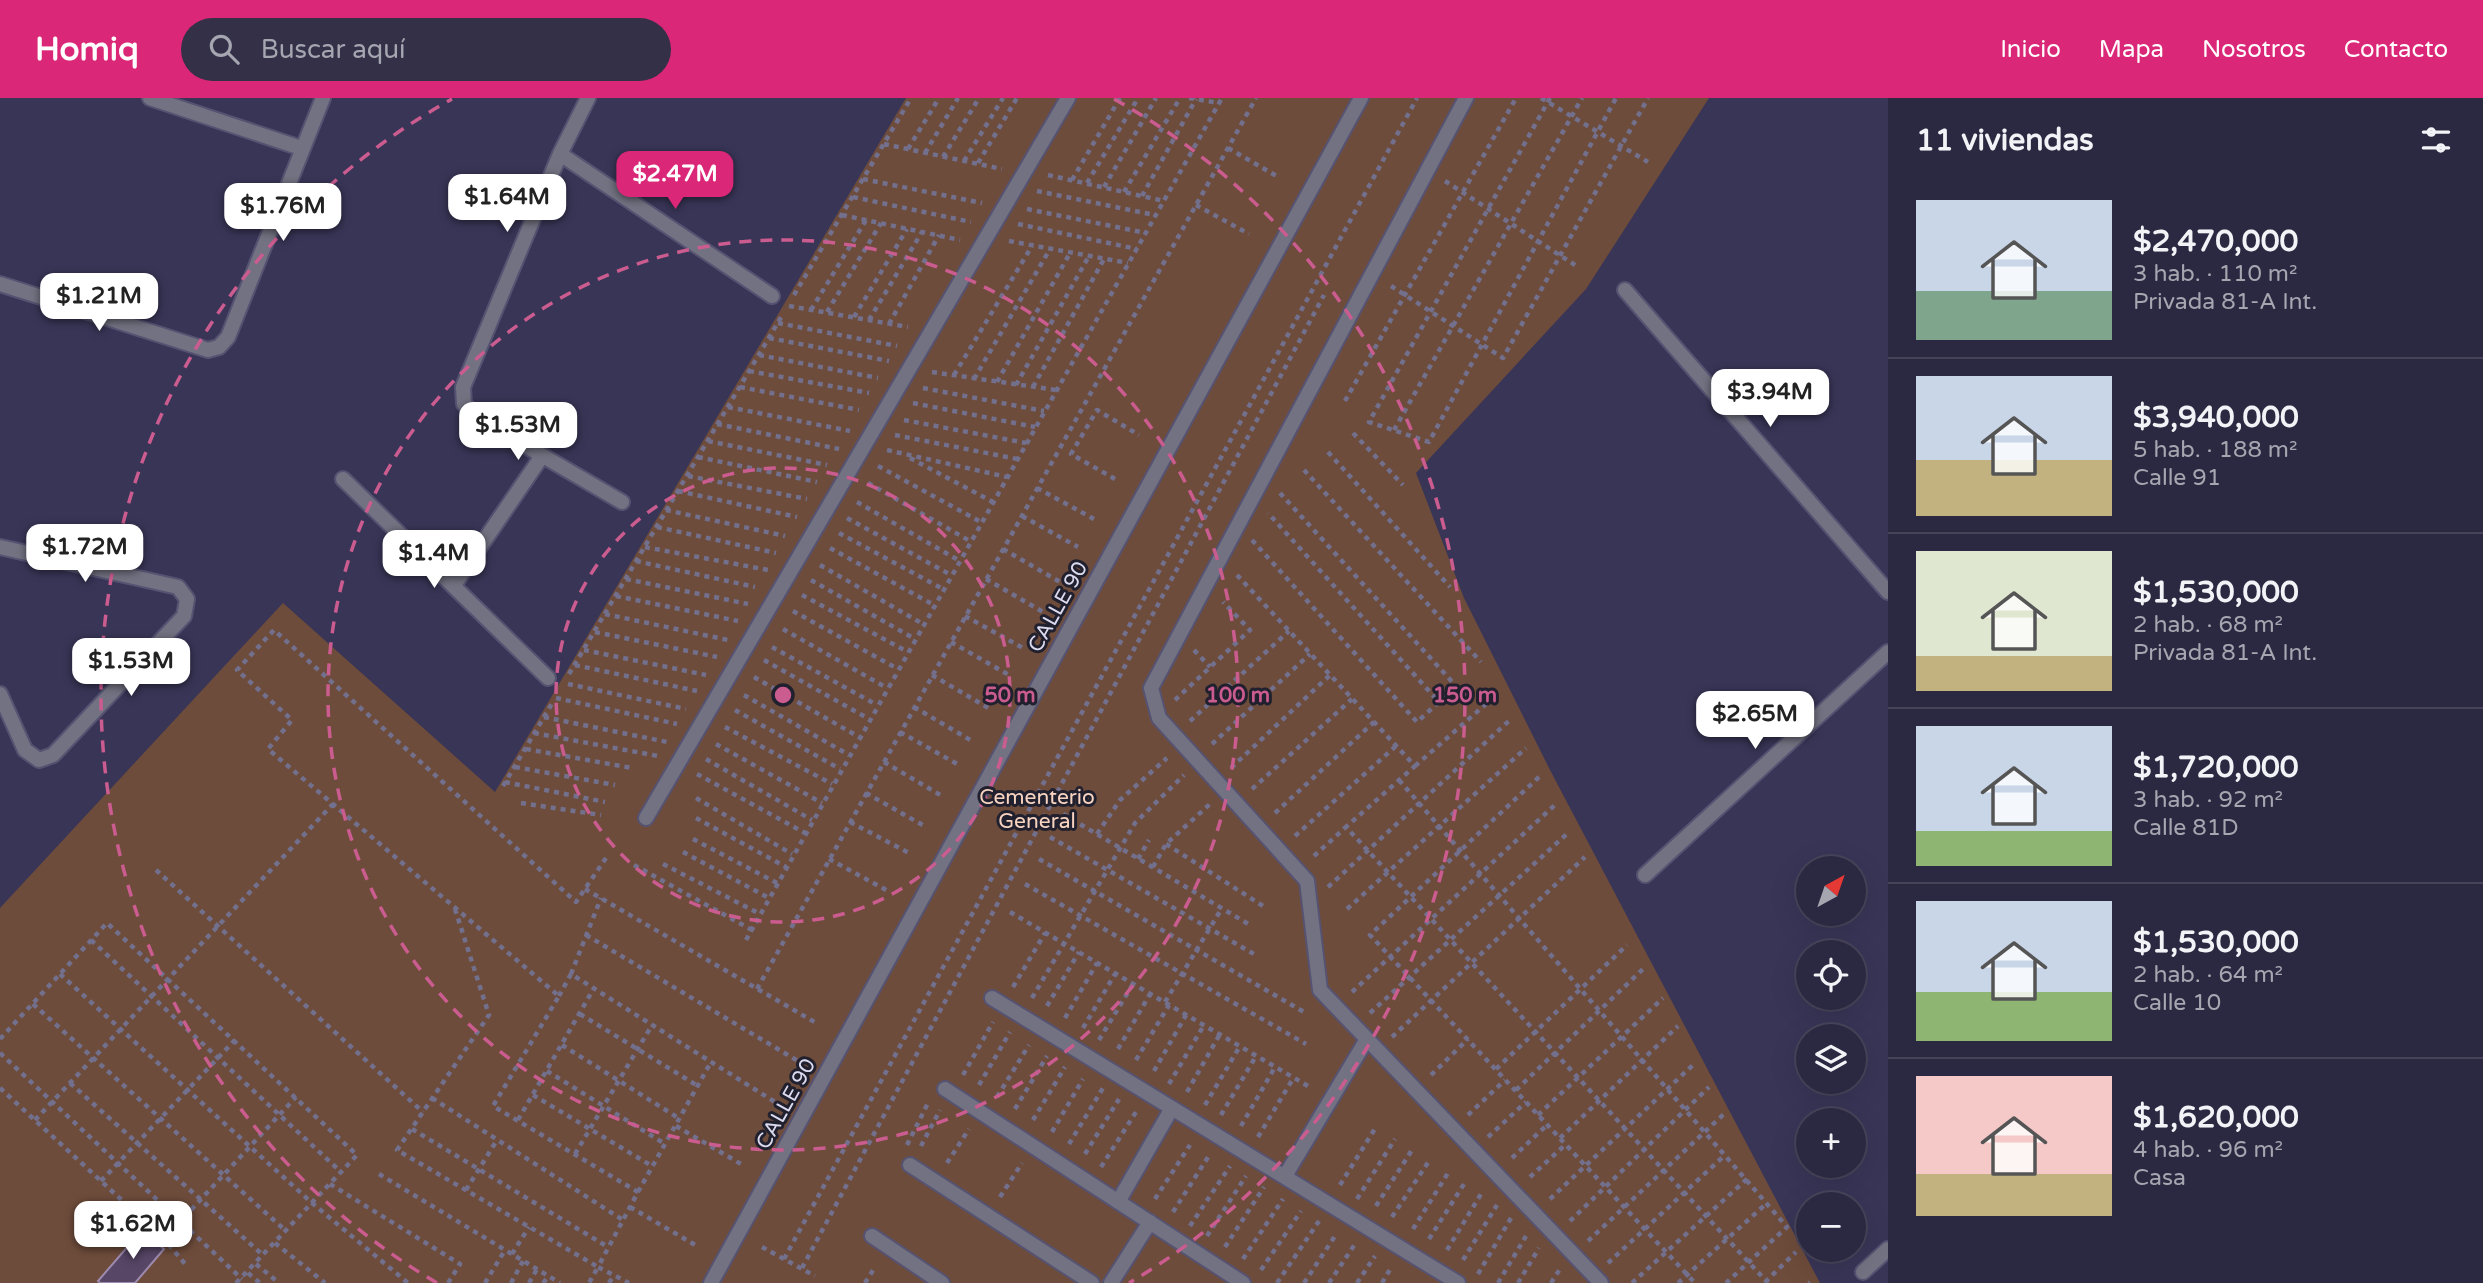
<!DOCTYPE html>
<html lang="es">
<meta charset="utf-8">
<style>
:root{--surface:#2b2841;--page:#333048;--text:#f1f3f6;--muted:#a6a6b1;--line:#47445a;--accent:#db2777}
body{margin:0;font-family:"Varela Round",sans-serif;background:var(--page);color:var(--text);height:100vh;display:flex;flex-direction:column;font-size:26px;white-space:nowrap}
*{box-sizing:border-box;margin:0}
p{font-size:23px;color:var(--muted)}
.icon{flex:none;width:38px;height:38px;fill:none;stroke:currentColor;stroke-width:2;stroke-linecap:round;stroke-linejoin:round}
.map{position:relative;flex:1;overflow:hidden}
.drawer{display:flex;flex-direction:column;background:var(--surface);width:595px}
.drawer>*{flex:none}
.needle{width:46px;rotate:40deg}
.controls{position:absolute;left:1796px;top:758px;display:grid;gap:14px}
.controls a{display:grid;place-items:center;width:70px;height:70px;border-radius:50%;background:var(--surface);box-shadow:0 7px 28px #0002,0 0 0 2px var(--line);font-size:35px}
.price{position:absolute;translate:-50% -60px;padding:0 16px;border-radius:14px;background:#fff;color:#222;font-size:23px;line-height:46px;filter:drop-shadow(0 2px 4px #0008)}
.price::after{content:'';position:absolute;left:50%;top:42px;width:21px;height:16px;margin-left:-10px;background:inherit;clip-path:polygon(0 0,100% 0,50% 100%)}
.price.on{background:var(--accent);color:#fff}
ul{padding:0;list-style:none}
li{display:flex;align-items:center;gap:21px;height:175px;padding:0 28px}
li+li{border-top:2px solid var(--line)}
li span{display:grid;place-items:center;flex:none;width:196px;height:140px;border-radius:0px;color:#555}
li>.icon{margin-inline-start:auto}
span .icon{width:84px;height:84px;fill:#fffc;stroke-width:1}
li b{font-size:30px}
h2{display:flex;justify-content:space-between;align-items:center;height:84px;padding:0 28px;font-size:30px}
header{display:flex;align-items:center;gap:42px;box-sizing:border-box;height:98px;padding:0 35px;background:var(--accent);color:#fff}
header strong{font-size:33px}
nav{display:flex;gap:38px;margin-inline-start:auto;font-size:24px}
.search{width:490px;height:63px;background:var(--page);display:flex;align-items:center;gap:18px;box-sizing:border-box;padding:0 24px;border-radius:38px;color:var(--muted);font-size:26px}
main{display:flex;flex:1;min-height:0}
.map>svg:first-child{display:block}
</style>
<header>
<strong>Homiq</strong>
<div class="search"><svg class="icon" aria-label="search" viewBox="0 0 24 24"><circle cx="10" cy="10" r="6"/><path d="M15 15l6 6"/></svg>Buscar aquí</div>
<nav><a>Inicio</a><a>Mapa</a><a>Nosotros</a><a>Contacto</a></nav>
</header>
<main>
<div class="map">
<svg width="1888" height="1185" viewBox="0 0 1888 1185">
<rect width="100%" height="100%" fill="#393557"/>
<path fill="#6e4c3b" d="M906 0H1709L1586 191 1416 375 1464 500 1550 672 1820 1185H0V810L283 505 495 694Z"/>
<path fill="#574666" stroke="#9d8aae" stroke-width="2" d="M142 1132 164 1151 135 1185H100L98 1183Z"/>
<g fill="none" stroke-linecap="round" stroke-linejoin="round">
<g stroke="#565372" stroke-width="18">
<path id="lane" d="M1466 0 1151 590 1159 620 1307 783 1320 892 1601 1185
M646 720 1068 0
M992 900 1458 1185
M945 991 1243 1185
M910 1067 1092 1185
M1285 1078 1367 941
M1118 1104 1172 1010
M872 1138 942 1185
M711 1185 1361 0
M1111 1185 1150 1124"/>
</g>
<g stroke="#565372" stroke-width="18">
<path id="street" d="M150 0 301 50
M588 0 560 56 463 289 464 306 478 320 622 404
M560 56 772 198
M0 186 208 252 219 249 228 239 323 0
M1625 192 1888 494
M343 381 548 580
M0 449 178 489 187 501 184 518 53 657 39 662 25 652 0 596
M454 487 542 358
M1645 777 1888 554
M1863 1174 1888 1151"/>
</g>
<path stroke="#72708d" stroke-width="4.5" stroke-dasharray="5 5" stroke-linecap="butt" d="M1189 0 1219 5
M1541 0 1648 64
M1550 0 1369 324 1429 344 1616 0
M884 46 1002 71
M1228 50 1280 80
M908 51 939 0
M925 55 958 0
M943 59 979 0
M964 63 1003 0
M978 65 1017 0
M1048 77 1164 103
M863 81 982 105
M1072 82 1120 0
M1445 83 1578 169
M1087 85 1138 0
M1104 89 1156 0
M1037 93 1155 117
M1124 94 1180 0
M1142 98 1196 1
M853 99 971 124
M1196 107 1249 136
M1027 111 1146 135
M842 117 960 142
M1018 126 1137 151
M1009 143 1128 165
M1391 188 1503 260 1648 0
M794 197 911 0
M789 208 908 229
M811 212 866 122
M827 214 881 125
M854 219 907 131
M869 222 922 134
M778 225 897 248
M889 226 939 137
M769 240 889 263
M759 257 878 280
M749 273 869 295
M932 274 1056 292
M954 277 1032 148
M974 281 1050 151
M997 284 1070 155
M1016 287 1089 158
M740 289 859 312
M1033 289 1104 161
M923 290 1044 313
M1345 303 1516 0
M913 305 1035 329
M728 309 850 333
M904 322 1026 345
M717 326 839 351
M1394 332 1582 0
M1353 335 1403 387
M895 337 1017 361
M708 343 827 367
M887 352 1007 379
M1328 354 1450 489
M698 359 817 384
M910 360 993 404
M878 368 981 424
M1304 372 1481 564
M688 378 807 401
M1115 381 1071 356 1097 312 1139 337
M868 385 970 443
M1037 390 1094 421
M678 393 797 419
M1280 395 1456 588
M857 404 960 463
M666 412 785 438
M1022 418 1078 449
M847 420 951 477
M657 429 776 455
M839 435 943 491
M1252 442 1417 624 1439 604 1268 415
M645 449 768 472
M830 450 934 507
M1003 451 1060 484
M636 463 755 489
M820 467 923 526
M1237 477 1415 668 1346 729 1768 1185
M626 481 748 506
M986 481 1043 514
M811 482 915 541
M802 497 908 554
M616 498 738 523
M793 513 898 571
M605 516 728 542
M965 518 1023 550
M783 531 887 590
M595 534 717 559
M951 544 1009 577
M772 549 877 607
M584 552 706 577
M1194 552 1210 569
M764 562 869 621
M575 567 697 593
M569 576 783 216
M932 577 990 611
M754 579 859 639
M568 586 686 611
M744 597 849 657
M556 600 677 626
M1175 602 1250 532 1223 504
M914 609 972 643
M735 612 840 671
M544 619 667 644
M1190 623 1289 533
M725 629 832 686
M900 634 959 667
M534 635 658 658
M716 646 822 705
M1212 646 1310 556
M526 651 632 670
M706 661 812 722
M884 664 942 698
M1415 668 1494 599
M515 669 615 687
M1231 670 1330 577
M697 676 805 735
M1539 679 1370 837 1695 1185
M1399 682 1787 1129 1726 1185
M505 684 605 704
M503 688 554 602
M1252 691 1352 601
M866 695 926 729
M696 700 792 756
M521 705 601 717
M1275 715 1374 624
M1063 716 1250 827
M696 720 786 769
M850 724 911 756
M1097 736 1120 702 1167 660
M1295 738 1396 648
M1050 739 1254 856
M693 741 777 785
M1166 746 1263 808
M683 754 769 800
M1314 758 1346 729
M606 760 576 804 274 532 237 572 292 622 268 651 559 898 493 1008 638 1094 598 1169 629 1185
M829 761 890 794
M1039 761 1304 914
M1138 761 1149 742
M663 766 760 816
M634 767 752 832
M1153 769 1166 746 1210 706
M156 772 423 1014
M1025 786 1306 946
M1328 789 1511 621
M585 791 818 926
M455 811 489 917 397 1052 598 1169 589 1185
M1347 811 1526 650
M1010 814 1308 988
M586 837 798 963
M91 842 341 1074
M746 842 1222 0
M60 876 312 1105 408 1185
M571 876 601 800
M1013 889 1045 835
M757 891 1256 0
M1352 894 1557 705
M559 898 571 876 775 1004
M1032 900 1135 725 1184 677
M1165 904 1222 810
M33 906 286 1133
M1047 908 1079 854
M1370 915 1569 734
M580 916 698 988
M1065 920 1097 865
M1083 930 1115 876
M1392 939 1585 759
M0 941 107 825 357 1057 236 1185
M1099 942 1133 886
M562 947 680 1021
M1118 951 1150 896
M0 955 242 1181
M1136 962 1169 907
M1496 971 1627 847
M547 973 665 1046
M1154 973 1186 917
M963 977 993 924
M1431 977 1468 941
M70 985 264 1158
M1169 986 1204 927
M979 987 1010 934
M0 990 164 1141 186 1167
M1516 992 1643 871
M1187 994 1220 936
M533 997 652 1068
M997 999 1029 947
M432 1000 623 1122
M1205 1007 1240 948
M1015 1011 1047 958
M1221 1017 1256 958
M1468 1017 1505 982
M1538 1017 1663 900
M35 1022 333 706
M518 1022 594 890
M1033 1022 1065 969
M676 1028 741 1066
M1241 1028 1275 969
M412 1031 608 1149
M1052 1034 1083 981
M1258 1039 1294 979
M1488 1039 1526 1004
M1560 1040 1678 928
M1069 1046 1103 990
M907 1047 928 1005
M921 1048 940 1012
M575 1056 652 927
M1085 1056 1119 1001
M1512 1060 1548 1026
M947 1065 969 1031
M1101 1069 1136 1014
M379 1076 560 1185
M1530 1079 1566 1046
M101 1083 235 942
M330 1086 460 1166 448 1185
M1340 1087 1376 1029
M466 1092 497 1042
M638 1094 711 964
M1000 1099 1022 1065
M1155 1101 1190 1047
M1357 1101 1395 1041
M1550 1101 1694 966
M1376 1108 1412 1052
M630 1109 697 1148
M1173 1114 1210 1056
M1392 1119 1429 1063
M1570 1123 1709 989
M1190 1128 1230 1068
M1413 1131 1448 1075
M1207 1138 1246 1078
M164 1141 296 999
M1429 1141 1464 1086
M1588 1143 1725 1015
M275 1145 325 1185
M762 1149 815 1178
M1225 1149 1264 1089
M1447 1152 1481 1096
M512 1156 529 1129
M784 1161 1417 0
M1243 1161 1283 1101
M1463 1162 1497 1107
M1608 1165 1725 1057
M256 1166 279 1185
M802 1170 1324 197
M1261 1172 1301 1113
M248 1175 260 1185
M1478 1176 1511 1120
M1765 1184 1796 1154
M485 1185 505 1152
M511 1185 523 1163
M529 1185 537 1171
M543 1185 549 1178
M609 1185 614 1177
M865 1185 875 1169
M1277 1185 1319 1123
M1304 1185 1337 1135
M1329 1185 1355 1146
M1357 1185 1375 1158
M1382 1185 1392 1168
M1498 1185 1526 1138
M1518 1185 1539 1150
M1551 1185 1560 1171
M1632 1185 1747 1081
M1678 1185 1767 1105
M1809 1185 1810 1184"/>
<use href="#lane" stroke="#737282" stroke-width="14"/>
<use href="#street" stroke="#737282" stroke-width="14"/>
</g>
<g fill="none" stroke="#cb5c8f" stroke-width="3.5" stroke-dasharray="12 9">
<circle cx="783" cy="597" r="227"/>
<circle cx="783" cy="597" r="455"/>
<path d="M437 1185A682 682 0 0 1 452 1M1114 1A682 682 0 0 1 1129 1185"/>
</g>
<g text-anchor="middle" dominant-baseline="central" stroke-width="6" stroke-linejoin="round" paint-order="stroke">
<g font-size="21" fill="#dbdaef" stroke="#21202f">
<text transform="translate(1058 509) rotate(-61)">CALLE 90</text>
<text transform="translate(786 1006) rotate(-61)">CALLE 90</text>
</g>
<g font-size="21" fill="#f8d4c1" stroke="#21202f">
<text x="1037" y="699">Cementerio<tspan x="1037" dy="24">General</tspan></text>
</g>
</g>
<circle cx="783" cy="597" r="10" fill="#cb5c8f" stroke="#21202f" stroke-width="3.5"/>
<g font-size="21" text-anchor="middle" font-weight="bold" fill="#cb5c8f" stroke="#21202f" stroke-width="6" stroke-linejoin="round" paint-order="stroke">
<text x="1010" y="604">50 m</text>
<text x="1238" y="604">100 m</text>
<text x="1465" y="604">150 m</text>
</g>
</svg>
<div class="controls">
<a><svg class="needle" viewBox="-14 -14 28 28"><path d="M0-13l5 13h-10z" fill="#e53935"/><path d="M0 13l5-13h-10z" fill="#a6a6b1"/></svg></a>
<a><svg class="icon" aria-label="locate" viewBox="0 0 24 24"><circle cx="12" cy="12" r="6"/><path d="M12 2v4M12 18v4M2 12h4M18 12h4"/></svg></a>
<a><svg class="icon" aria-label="layers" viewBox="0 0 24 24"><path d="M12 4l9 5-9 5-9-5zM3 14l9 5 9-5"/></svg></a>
<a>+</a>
<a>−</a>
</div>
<b class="price on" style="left:675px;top:113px">$2.47M</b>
<b class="price" style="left:507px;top:136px">$1.64M</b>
<b class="price" style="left:283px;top:145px">$1.76M</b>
<b class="price" style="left:99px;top:235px">$1.21M</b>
<b class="price" style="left:1770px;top:331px">$3.94M</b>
<b class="price" style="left:518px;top:364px">$1.53M</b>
<b class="price" style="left:85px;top:486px">$1.72M</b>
<b class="price" style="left:434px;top:492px">$1.4M</b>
<b class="price" style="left:131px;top:600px">$1.53M</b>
<b class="price" style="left:1755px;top:653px">$2.65M</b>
<b class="price" style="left:133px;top:1163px">$1.62M</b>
</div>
<section class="drawer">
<h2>11 viviendas<svg class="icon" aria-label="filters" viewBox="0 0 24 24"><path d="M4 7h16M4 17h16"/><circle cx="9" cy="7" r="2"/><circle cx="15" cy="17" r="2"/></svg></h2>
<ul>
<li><span style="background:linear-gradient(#c9d6e8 65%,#7fa58c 0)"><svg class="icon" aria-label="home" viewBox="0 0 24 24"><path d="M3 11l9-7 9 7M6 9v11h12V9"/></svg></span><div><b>$2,470,000</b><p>3 hab. · 110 m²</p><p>Privada 81-A Int.</p></div></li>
<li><span style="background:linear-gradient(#c9d6e8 60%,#c2b280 0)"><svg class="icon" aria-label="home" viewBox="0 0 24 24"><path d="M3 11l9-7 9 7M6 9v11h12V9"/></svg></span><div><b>$3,940,000</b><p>5 hab. · 188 m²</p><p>Calle 91</p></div></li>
<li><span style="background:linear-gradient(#dfe7d0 75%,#c2b280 0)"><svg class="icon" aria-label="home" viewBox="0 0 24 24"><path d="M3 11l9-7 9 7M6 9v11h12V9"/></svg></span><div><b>$1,530,000</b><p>2 hab. · 68 m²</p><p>Privada 81-A Int.</p></div></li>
<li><span style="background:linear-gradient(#c9d6e8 75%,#8fb573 0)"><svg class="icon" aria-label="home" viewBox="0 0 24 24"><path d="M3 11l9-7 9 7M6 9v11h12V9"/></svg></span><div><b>$1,720,000</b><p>3 hab. · 92 m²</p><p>Calle 81D</p></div></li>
<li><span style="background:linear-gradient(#c9d6e8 65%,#8fb573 0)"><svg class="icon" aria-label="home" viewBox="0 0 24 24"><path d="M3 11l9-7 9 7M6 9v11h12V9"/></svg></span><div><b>$1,530,000</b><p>2 hab. · 64 m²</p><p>Calle 10</p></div></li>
<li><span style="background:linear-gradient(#f6c9c9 70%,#c2b280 0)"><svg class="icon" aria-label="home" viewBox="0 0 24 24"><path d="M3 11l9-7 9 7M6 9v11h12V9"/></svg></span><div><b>$1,620,000</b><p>4 hab. · 96 m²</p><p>Casa</p></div></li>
</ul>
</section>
</main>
